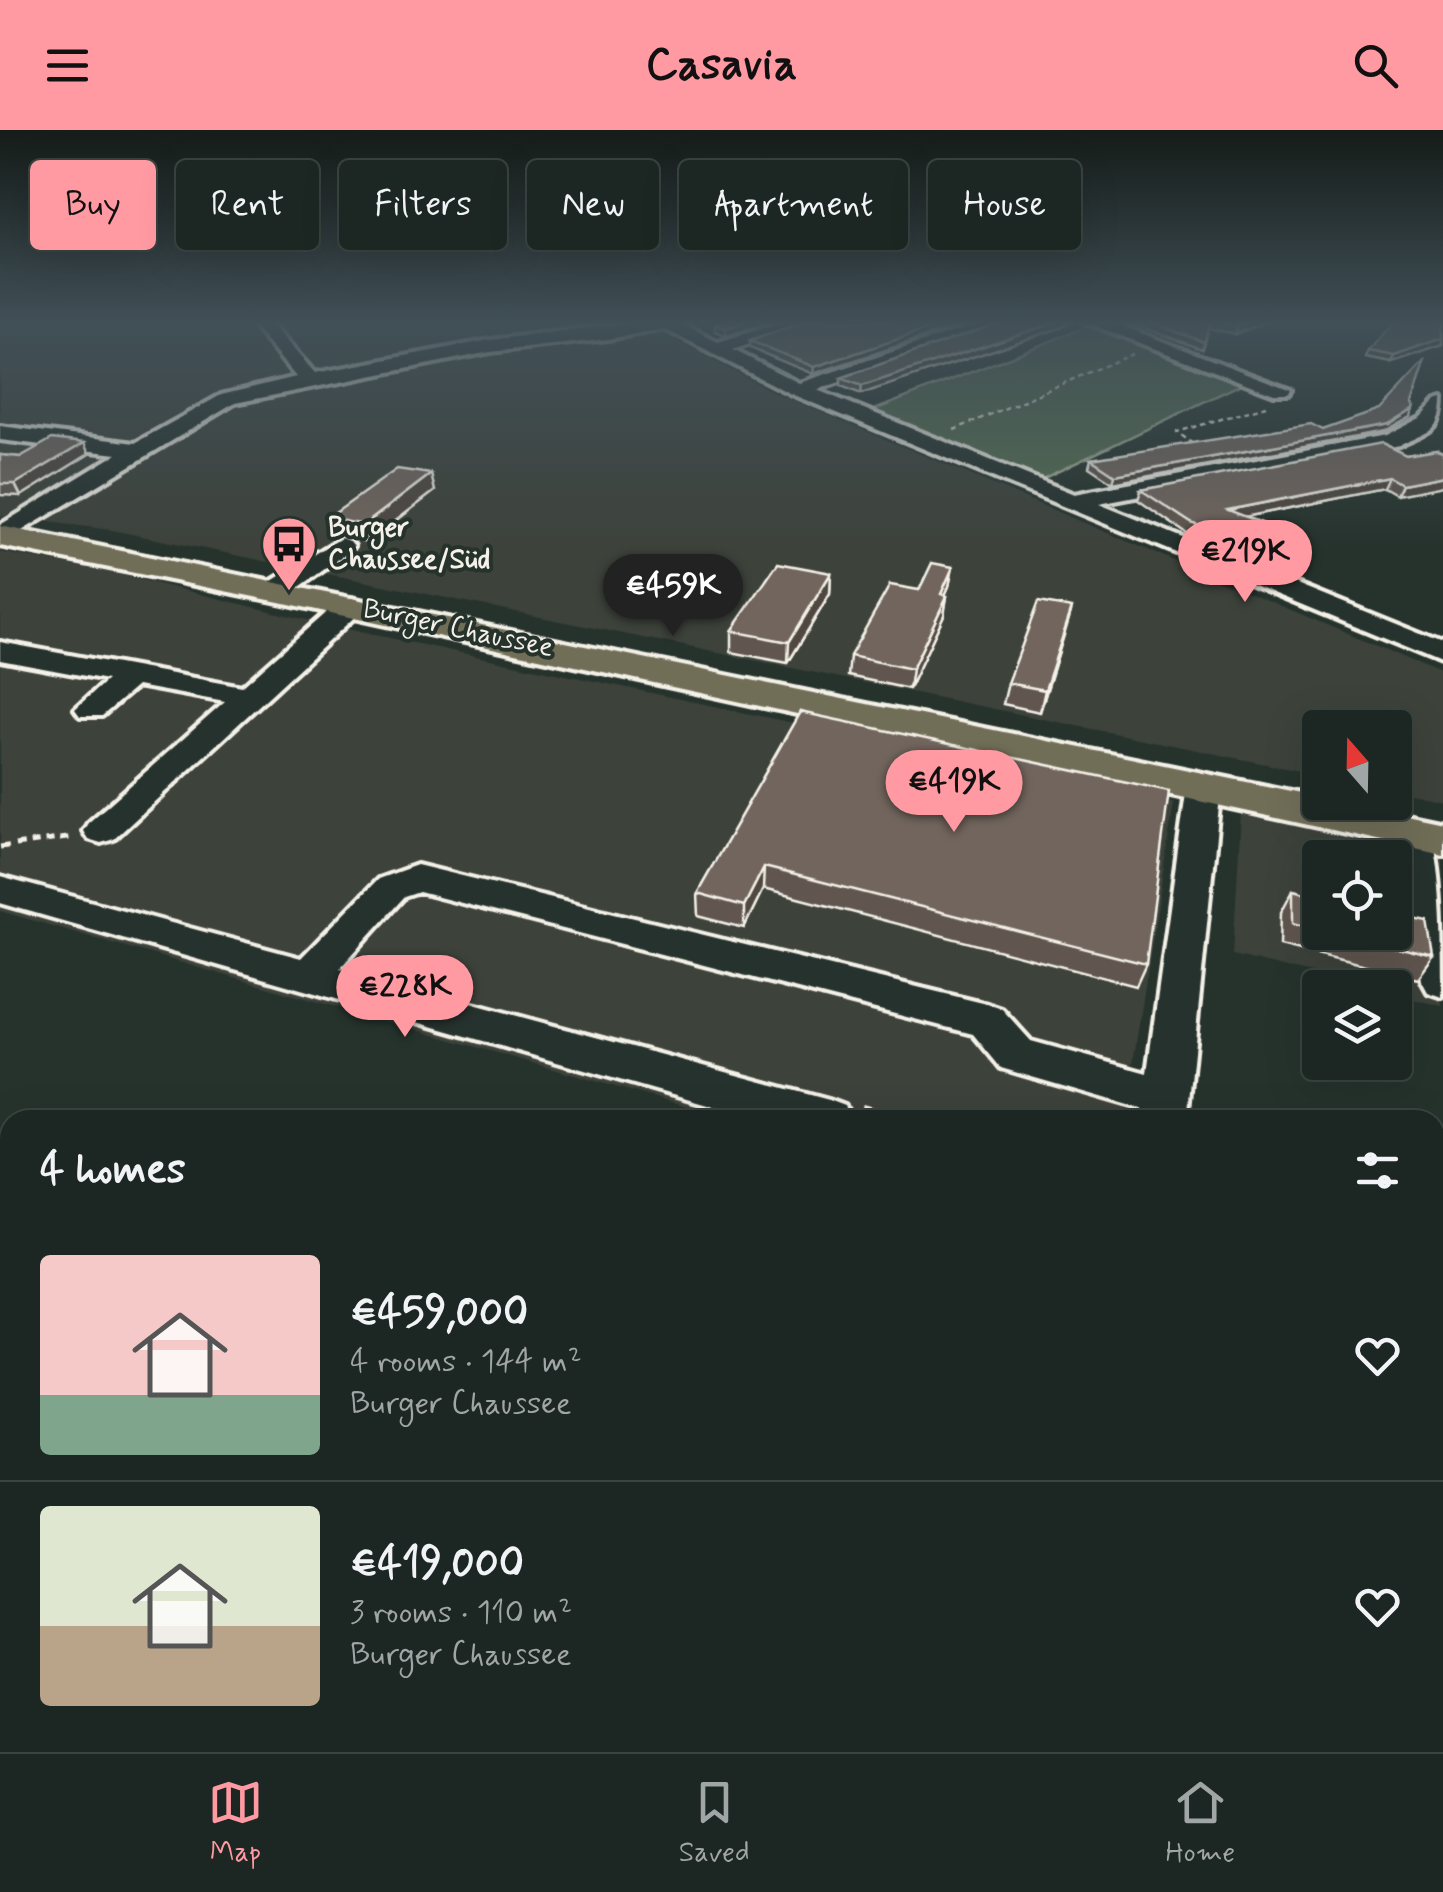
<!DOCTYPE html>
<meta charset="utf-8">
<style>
:root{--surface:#1c2622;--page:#29322f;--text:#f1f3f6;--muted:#a0a5a5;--line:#3a4340;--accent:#ff9aa2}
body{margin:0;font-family:Mynerve,sans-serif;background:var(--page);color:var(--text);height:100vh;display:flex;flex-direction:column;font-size:38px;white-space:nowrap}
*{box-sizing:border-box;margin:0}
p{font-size:32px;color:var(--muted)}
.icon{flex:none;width:55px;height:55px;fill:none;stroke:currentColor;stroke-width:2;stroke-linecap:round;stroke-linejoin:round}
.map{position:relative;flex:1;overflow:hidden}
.sheet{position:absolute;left:0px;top:980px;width:1445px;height:642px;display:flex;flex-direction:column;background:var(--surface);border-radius:30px 30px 0 0;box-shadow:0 10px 40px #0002,0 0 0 2px var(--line)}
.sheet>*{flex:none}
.guide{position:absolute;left:30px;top:30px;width:1385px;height:90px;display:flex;gap:20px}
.needle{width:65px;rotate:340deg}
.controls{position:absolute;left:1302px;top:580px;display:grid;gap:20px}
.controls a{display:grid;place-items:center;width:110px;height:110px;border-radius:10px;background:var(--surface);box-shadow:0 10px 40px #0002,0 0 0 2px var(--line);font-size:50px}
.price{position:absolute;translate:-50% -85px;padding:0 22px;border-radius:35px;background:var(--accent);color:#111;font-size:32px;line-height:65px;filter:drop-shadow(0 2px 5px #0008)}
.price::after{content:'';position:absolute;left:50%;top:60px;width:30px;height:22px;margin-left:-15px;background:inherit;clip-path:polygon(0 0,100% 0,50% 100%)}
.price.active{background:#222;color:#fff}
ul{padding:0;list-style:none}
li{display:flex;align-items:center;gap:30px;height:250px;padding:0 40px}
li+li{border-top:2px solid var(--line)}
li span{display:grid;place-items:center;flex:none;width:280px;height:200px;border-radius:10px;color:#555}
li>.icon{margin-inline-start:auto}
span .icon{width:120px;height:120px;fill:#fffc;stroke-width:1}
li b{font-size:42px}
h2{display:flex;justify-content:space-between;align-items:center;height:120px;padding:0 40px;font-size:42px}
.chip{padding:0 35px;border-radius:10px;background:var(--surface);box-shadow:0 10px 40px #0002,0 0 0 2px var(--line);font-size:35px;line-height:90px}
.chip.active{background:var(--accent);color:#111}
header{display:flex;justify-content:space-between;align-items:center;height:130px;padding:0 40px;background:var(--accent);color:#111;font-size:45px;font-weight:800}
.dock{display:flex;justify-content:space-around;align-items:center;height:140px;border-top:2px solid var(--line);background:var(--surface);font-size:28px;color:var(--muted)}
.dock a{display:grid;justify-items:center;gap:5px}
.dock .active{color:var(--accent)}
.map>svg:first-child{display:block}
</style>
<header><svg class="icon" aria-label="menu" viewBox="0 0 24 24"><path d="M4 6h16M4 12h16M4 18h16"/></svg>Casavia<svg class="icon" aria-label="search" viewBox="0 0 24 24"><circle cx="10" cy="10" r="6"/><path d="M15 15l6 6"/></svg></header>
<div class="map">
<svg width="1443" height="1622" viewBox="0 0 1443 1622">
<rect width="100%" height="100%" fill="#26332d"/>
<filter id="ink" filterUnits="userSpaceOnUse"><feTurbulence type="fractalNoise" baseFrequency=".01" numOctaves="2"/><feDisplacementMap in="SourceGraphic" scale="20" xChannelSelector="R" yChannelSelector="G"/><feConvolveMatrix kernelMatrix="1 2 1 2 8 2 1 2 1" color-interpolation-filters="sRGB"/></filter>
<g filter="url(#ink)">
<path fill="#3c423b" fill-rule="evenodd" d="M0 191H638L775 263 1443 544V670L1395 660V598H1320V645L111 400 0 386Z
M0 422 109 442 328 495 1174 673 1124 990H732L0 781Z
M1241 682 1443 725V876L1395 865V858L1365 857 1233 825ZM1320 728H1395V802H1320Z"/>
<path fill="#556c51" stroke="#a4ae9c" stroke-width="2.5" d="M1094 194 1252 249 1036 352 864 284Z"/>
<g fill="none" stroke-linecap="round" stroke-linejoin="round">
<path fill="#8d928a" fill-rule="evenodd" d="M1435 1107 1443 1109V1199L1435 1197Z"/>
<g stroke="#f4f1e8" stroke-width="8">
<path id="minor" d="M249 191H268L315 243 490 210 646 191H686L683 195 718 212 787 191H816L733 220 799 253 986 191H1014L817 260 1074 364 1385 306 1422 287 1436 272 1443 270C1443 303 1426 302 1399 316L1099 374 1443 513V533L791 264 664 199 608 209 490 222 235 273 0 414V395L117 324 0 310V296L135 313 221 265 296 247Z
M1082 191H1109L1291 260 1288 264H1274Z
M341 408 350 411 354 416 350 421 287 466H267L263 460 267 454Z
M350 468 360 470 364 476 360 482 114 709 101 713 88 709 83 701 88 693 225 572 137 556 102 586H80L75 579 107 550 0 530V512L242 557 340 470Z
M1204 645 1216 648 1221 656 1187 990H1141L1142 979 1001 938 973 904 419 762 404 767 340 838 829 970 845 976 852 990H760L0 773V747L301 828 378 749 417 735 987 874 1002 879 1031 911 1147 943 1187 656 1192 648Z
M1416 690 1429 694C1443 733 1443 820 1443 867L1428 862 1422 851 1398 702 1403 694Z"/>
</g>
<g stroke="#f4f1e8" stroke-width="8">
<path id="major" d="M0 396 1320 667V672H1348L1443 692V724L289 474 0 416Z"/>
</g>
<path stroke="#f4f1e8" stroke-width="2.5" stroke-dasharray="5 4" stroke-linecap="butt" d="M954 300 1132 224
M1193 314 1177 302 1266 276"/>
<path stroke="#f4f1e8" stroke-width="5" stroke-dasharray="9 6" stroke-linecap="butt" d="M0 717 74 707"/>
<path stroke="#f4f1e8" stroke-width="6" stroke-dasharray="11 9" stroke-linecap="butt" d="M862 977 910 990"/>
<path stroke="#f4f1e8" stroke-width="8" stroke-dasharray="15 11" stroke-linecap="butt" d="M1435 1221 1443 1231"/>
<use href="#minor" fill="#26332d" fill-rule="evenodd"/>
<use href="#major" fill="#716e59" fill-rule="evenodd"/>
</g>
<path fill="#615750" stroke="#f4f1e8" stroke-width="2.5" d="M723 191H773L726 206 715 201V194Z
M806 191H973L813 244 750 218V211Z
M1005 191H1074L1060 198 861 264 841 256V248Z
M1126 191H1269L1235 204 1208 198 1202 219Z
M1443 191V216L1391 233 1365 228 1368 221Z
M1411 274 1413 279 1410 287 1383 302 1113 353 1089 337 1091 329 1323 300Z
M1436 321 1397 366 1385 359 1245 387 1293 418 1262 436 1187 404 1138 370 1141 360 1406 326Z
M89 324 21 366 0 365V325L20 327Z
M435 361 368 412 333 405 328 388Z
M953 437 949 456 945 465 947 466 944 485 909 559 848 546 850 526Z
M831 443 830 464 788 533 731 522V501Z
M1072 478 1040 582 1003 574 1008 553Z
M800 582 1146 834 1136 856 763 759 744 798 698 786 697 763Z
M1293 760 1320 767V802H1395L1434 827 1418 849 1280 815 1281 782Z"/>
<path fill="#4f4741" stroke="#f4f1e8" stroke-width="2.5" d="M749 191H773L726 206V198Z
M952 191H973L813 244 814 237Z
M1060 191H1074L1060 198 861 264 862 256Z
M1251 191H1269L1235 204 1238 196Z
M1443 209V216L1391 233 1394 226Z
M1413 279 1410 287 1383 302 1113 353 1115 345 1387 295Z
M84 313 89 324 21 366 15 354Z
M431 344 435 361 368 412 364 395Z
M1443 347V357L1397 366 1402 355Z
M1390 348 1385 359 1224 391 1228 380Z
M1298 407 1293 418 1262 436 1267 425Z
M953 437 949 456 937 484 941 464Z
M831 443 830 464 788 533 789 512Z
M947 466 944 485 909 559 912 539Z
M1072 478 1066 499 1040 582 1045 560Z
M764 737 763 759 744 798V776Z"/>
<path fill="#71655d" stroke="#f4f1e8" stroke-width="2.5" d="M723 191H749L726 198 715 194Z
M806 191H952L814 237 750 211Z
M1005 191H1060L862 256 841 248Z
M1148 191H1210L1204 212Z
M1211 191H1251L1238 196Z
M1393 191H1443V209L1394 226 1368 221Z
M1425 231 1411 274 1413 279 1387 295 1115 345 1091 329 1311 294 1323 300 1379 280Z
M52 309 84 313 15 354H0V325L20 327Z
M1381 314 1406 326 1436 321 1443 324V347L1402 355 1390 348 1228 380 1298 407 1267 425 1191 393 1141 360Z
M397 339 431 344 364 395 328 388Z
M778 433 831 443 789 512 731 501Z
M932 433 953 437 941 464 947 466 912 539 850 526 890 455 919 460Z
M1038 472 1072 478 1045 560 1008 553Z
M800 582 1169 661 1146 834 764 737 744 776 697 763Z
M1293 760 1320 767V800L1293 793Z
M1395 784 1428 791 1434 827 1332 802H1395Z"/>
</g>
<linearGradient id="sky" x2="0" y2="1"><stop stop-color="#151c19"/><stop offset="0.46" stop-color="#415057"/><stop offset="1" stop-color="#415057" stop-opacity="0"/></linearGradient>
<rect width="1443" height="418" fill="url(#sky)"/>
<defs>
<g id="bus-pin" transform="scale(2.875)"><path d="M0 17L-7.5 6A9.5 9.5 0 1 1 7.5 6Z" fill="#ff9aa2" stroke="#26332d"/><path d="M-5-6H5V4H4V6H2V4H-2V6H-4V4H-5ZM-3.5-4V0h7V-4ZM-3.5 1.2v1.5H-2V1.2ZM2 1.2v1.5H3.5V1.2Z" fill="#111"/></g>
</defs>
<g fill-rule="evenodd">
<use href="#bus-pin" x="289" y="414"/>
</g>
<g text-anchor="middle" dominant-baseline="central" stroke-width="8" stroke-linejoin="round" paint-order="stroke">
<g font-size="28" font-weight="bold" fill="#f4f1e8" stroke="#26332d" text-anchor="start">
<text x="328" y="398">Burger<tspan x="328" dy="32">Chaussee/Süd</tspan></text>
</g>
<g font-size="28" fill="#f4f1e8" stroke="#26332d">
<text transform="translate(458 499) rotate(12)">Burger Chaussee</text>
</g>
</g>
</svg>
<div class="controls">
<a><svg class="needle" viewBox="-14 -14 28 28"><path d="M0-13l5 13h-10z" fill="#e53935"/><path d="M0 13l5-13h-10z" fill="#a0a5a5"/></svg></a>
<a><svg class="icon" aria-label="locate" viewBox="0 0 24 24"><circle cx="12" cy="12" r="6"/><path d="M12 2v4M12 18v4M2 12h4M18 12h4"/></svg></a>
<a><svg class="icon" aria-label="layers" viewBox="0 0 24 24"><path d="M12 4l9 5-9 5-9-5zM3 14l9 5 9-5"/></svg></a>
</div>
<b class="price" style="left:1245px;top:475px">€219K</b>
<b class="price active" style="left:673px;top:509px">€459K</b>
<b class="price" style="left:954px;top:705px">€419K</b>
<b class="price" style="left:405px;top:910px">€228K</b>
<div class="guide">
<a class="chip active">Buy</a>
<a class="chip">Rent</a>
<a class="chip">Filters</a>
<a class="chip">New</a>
<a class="chip">Apartment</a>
<a class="chip">House</a>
</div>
<section class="sheet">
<h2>4 homes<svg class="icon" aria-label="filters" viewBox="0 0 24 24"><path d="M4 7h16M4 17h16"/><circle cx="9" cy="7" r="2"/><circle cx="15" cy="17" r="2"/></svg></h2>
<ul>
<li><span style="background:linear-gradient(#f6c9c9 70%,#7fa58c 0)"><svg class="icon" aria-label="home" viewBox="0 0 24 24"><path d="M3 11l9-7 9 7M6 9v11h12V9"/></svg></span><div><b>€459,000</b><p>4 rooms · 144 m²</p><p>Burger Chaussee</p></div><svg class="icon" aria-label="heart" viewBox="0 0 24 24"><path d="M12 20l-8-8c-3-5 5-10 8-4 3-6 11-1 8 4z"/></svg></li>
<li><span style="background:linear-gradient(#dfe7d0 60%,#b9a48a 0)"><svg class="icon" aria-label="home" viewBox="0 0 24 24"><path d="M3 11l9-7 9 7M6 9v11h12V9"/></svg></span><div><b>€419,000</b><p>3 rooms · 110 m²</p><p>Burger Chaussee</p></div><svg class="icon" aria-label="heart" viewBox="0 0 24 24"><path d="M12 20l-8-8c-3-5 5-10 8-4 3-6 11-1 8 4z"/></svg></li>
</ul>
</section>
</div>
<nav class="dock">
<a class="active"><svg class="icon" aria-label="map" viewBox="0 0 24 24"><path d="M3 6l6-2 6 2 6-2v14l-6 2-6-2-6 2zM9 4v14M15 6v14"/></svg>Map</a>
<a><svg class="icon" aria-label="saved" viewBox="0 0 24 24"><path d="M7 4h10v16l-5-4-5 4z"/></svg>Saved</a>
<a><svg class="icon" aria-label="home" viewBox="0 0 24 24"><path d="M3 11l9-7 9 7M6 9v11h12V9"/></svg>Home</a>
</nav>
